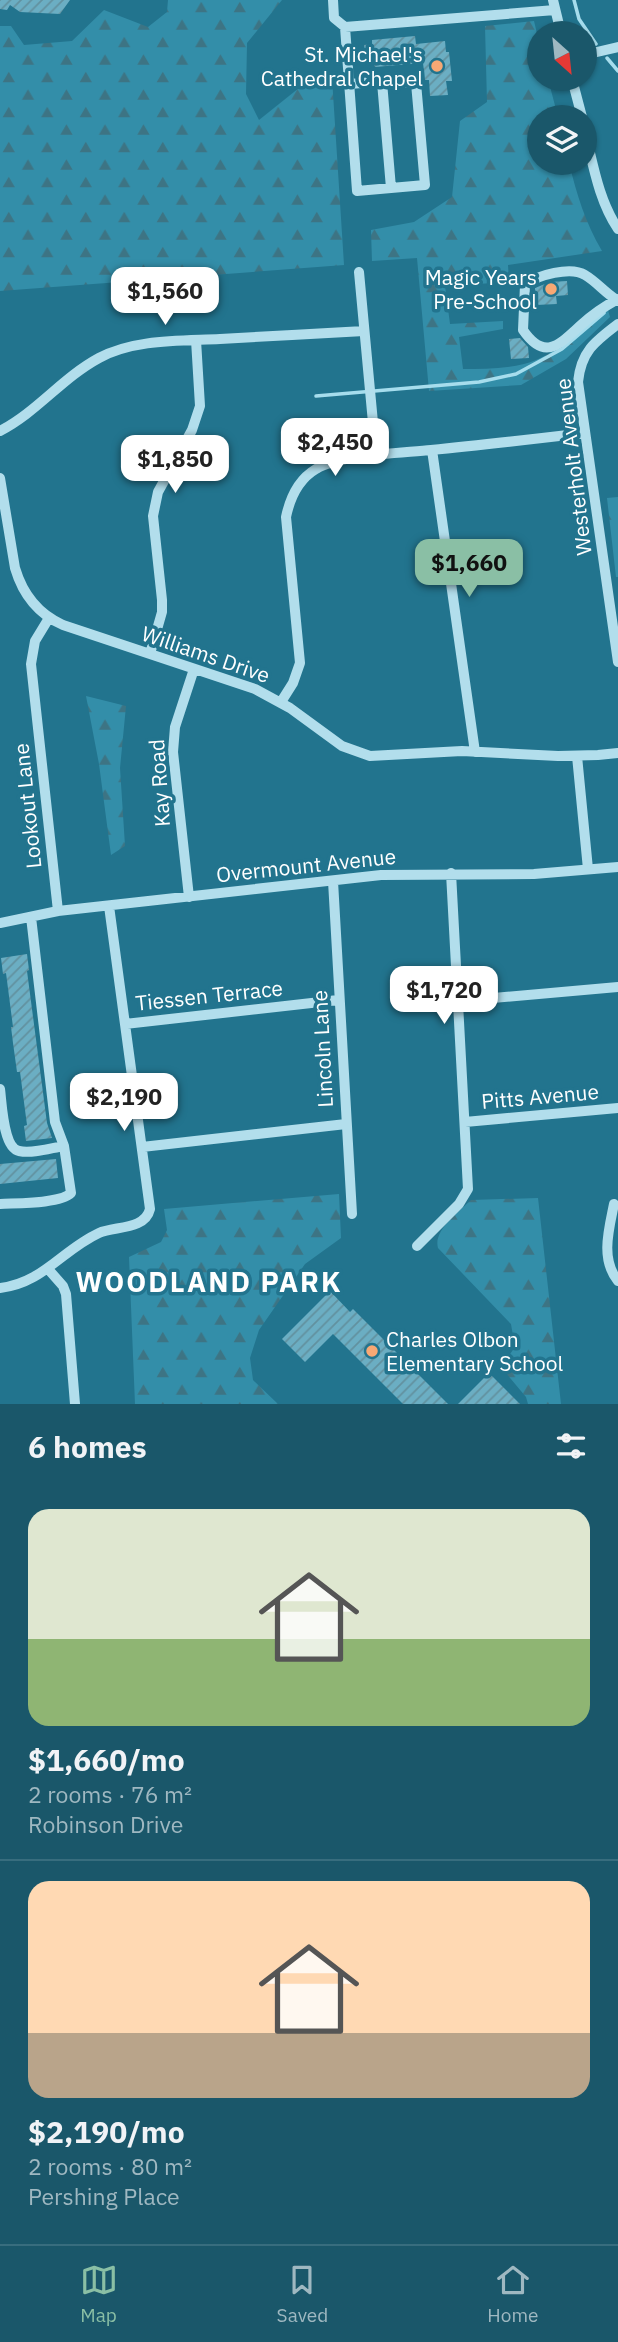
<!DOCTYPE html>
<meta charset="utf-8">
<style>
:root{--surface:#1a576a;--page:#235d70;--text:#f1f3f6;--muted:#9fb8c1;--line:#386d7e;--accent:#8abfa5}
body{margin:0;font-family:"IBM Plex Sans",sans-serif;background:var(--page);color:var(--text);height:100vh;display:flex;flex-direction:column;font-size:26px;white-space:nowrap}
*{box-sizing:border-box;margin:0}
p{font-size:23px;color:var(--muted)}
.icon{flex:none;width:38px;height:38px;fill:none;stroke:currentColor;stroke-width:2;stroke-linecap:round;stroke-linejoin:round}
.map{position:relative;height:1404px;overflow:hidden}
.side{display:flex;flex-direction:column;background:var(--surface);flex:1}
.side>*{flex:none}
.needle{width:46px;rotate:153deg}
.fabs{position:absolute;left:527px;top:21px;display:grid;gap:14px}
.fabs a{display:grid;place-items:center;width:70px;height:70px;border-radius:50%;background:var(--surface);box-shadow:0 2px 5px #0004;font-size:35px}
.price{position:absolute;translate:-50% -60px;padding:0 16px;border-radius:14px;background:#fff;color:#222;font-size:23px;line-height:46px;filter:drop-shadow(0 2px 4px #0008)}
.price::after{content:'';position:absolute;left:50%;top:42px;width:21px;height:16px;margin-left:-10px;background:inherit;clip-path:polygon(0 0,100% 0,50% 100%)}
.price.active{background:var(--accent);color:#111}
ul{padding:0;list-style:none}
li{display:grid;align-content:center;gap:14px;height:371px;padding:0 28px}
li+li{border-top:2px solid var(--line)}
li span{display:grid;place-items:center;height:217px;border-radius:21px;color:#555}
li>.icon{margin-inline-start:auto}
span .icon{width:126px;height:126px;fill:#fffc;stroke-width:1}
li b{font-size:30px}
h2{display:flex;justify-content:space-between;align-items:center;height:84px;padding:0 28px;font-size:30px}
.menu{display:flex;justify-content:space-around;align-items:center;height:98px;border-top:2px solid var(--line);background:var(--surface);font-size:19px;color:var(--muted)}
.menu a{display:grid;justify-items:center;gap:4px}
.menu .active{color:var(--accent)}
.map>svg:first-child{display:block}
</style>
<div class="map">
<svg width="618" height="1404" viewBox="0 0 618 1404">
<defs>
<pattern id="forest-firs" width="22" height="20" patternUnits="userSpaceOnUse" patternTransform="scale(1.75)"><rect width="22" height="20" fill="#338ea9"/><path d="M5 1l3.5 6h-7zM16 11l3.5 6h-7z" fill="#3d7484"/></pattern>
<pattern id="building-hatch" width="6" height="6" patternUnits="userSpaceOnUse" patternTransform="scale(1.75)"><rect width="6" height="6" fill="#6baec3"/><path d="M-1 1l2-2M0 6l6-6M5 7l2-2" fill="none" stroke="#62919f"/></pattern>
</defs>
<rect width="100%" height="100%" fill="#22748e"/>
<path fill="url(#forest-firs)" d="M168 0H282L247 43 246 94 259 120 314 76 332 78 344 265 0 291V26H11L24 45 72 41 104 10 148 27 167 12Z
M534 21 539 42V79H548L558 117H539V163H569C577 195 585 222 602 251L508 265 509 282 445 286 450 324 503 321V329L459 337 463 369C483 369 504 369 524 364 553 357 584 328 608 310L610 317 566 359 521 385 429 391 417 258 372 261 371 230 414 222 452 197 460 121 487 102 485 26Z
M618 497V577H616L607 498Z
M86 696 126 706 120 768 125 846 111 855 99 764Z
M339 1194 341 1238 305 1264 259 1330 250 1358 253 1380 278 1404H135L129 1257 161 1242 167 1230 164 1209Z
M538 1198 561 1404H528L526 1397 501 1367 515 1347 511 1324 438 1248C433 1230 459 1212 471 1200Z"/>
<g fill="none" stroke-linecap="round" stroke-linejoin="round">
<path stroke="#a6dded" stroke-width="3.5" d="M574 0 579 19 596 44
M607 58 618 71
M316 396 479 382 516 374 562 349 604 313"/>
</g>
<path fill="url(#building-hatch)" d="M0 0H70L60 14 20 12 10 5 7 10 0 9Z
M415 36 416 44 445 41 446 52H449L452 81H446L448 95 430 96 429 80H425L423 63 375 67 374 64H366L364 45 372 44V40Z
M567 281 568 295 556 296 557 304 536 305 535 288 550 282Z
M520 338 528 347 529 358 511 359 509 339Z
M27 954 29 970 27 971 47 1123 52 1138 26 1141 24 1126 27 1125 20 1072H17L13 1043 11 1027H13L6 973 3 974 1 958Z
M56 1159 58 1178 0 1184V1164Z
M330 1291 350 1312 353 1309 448 1404H403L333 1334 305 1362 282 1339Z
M489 1373 520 1404H458Z"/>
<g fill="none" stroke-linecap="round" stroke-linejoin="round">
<path stroke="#b2deec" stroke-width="10" d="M333 0 334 18 345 27
M553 0 561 33
M584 55 618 47
M572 79 582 117
M382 82 391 188
M349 84 388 81 416 83 425 185 357 191 345 27 555 10
M584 128C593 163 598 199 618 229
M359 272 376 455
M618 299C605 306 592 315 581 325 560 344 545 362 523 330L525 285C537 275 571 266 585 275 597 282 605 293 617 300L618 301
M618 324C594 342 581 352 578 382L618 662
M0 431C37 412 62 378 99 358 134 339 180 341 220 339 268 336 316 334 364 331
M432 450 475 752
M0 478 15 568C23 595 38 614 63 625L255 689 290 708 342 746 370 756 462 751 558 756 598 755 618 753
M49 618 35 641 31 664 58 911
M150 654 162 612V600L153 516 158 492 192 430 200 406 196 340
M281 702 293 683 300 663 286 517C290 498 299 479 316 469 338 455 403 453 431 450 483 445 534 439 585 433
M577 756 588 869
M333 881 352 1214
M189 897 173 752 175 727 194 669
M0 923 58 911 381 875 534 874 618 867
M459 1001 618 987
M125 1024 338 1000
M0 1089C2 1104 3 1148 19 1151 33 1154 51 1148 64 1146
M465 1122 618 1108
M142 1147 346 1124
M0 1204C16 1203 60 1204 71 1193L64 1146 55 1122 31 917
M614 1204C609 1229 600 1259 618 1281
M417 1246 459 1204 468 1189 451 873
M48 1269 63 1286 66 1294 75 1404
M0 1288C43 1283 62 1250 99 1233 115 1226 145 1230 150 1209L109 906"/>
</g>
<g fill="#f7a874" stroke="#22748e" stroke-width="2.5">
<circle cx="437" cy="66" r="7"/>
<circle cx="551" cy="289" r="7"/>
<circle cx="372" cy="1351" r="7"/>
</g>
<g text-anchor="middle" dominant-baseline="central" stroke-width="7" stroke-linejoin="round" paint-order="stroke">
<g font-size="21" fill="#fff" stroke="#22748e" text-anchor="end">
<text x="423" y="54">St. Michael's<tspan x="423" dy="24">Cathedral Chapel</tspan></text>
<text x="537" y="277">Magic Years<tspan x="537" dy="24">Pre-School</tspan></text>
<text x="386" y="1339" text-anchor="start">Charles Olbon<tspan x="386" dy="24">Elementary School</tspan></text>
</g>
<g font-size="21" fill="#fff" stroke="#22748e">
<text transform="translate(573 467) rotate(-97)">Westerholt Avenue</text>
<text transform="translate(206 654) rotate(19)">Williams Drive</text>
<text transform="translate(159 783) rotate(-94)">Kay Road</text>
<text transform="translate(27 806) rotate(-96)">Lookout Lane</text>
<text transform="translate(306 865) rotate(-6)">Overmount Avenue</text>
<text transform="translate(209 995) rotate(-6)">Tiessen Terrace</text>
<text transform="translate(322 1049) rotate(-93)">Lincoln Lane</text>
<text transform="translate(540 1096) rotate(-5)">Pitts Avenue</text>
</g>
<g font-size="28" font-weight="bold" letter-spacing="2" fill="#fff" stroke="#22748e">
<text x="209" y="1281">WOODLAND PARK</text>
</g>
</g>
</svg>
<div class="fabs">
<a><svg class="needle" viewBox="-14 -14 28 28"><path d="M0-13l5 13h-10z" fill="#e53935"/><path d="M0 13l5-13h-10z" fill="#9fb8c1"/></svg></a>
<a><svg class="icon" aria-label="layers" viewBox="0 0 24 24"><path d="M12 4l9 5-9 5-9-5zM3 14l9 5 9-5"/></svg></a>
</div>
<b class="price" style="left:165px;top:327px">$1,560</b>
<b class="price" style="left:335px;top:478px">$2,450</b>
<b class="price" style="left:175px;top:495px">$1,850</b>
<b class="price active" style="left:469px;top:599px">$1,660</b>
<b class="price" style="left:444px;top:1026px">$1,720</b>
<b class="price" style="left:124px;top:1133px">$2,190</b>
</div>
<section class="side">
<h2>6 homes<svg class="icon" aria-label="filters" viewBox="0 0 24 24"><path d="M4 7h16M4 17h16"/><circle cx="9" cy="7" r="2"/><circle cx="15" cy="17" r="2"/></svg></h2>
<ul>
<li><span style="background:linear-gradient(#dfe7d0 60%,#8fb573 0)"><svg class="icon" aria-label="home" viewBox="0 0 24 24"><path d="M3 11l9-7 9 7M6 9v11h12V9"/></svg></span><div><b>$1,660/mo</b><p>2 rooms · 76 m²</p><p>Robinson Drive</p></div></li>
<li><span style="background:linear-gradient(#ffd9b3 70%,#b9a48a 0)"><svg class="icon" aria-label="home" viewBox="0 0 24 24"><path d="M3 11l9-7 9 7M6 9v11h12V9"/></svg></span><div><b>$2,190/mo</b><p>2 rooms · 80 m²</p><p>Pershing Place</p></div></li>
</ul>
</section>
<nav class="menu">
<a class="active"><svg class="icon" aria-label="map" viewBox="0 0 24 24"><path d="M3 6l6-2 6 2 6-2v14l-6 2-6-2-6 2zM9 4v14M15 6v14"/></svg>Map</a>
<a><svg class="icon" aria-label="saved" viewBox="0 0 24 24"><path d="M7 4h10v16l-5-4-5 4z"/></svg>Saved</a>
<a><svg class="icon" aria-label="home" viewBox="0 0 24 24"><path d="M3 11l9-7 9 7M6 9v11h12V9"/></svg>Home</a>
</nav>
